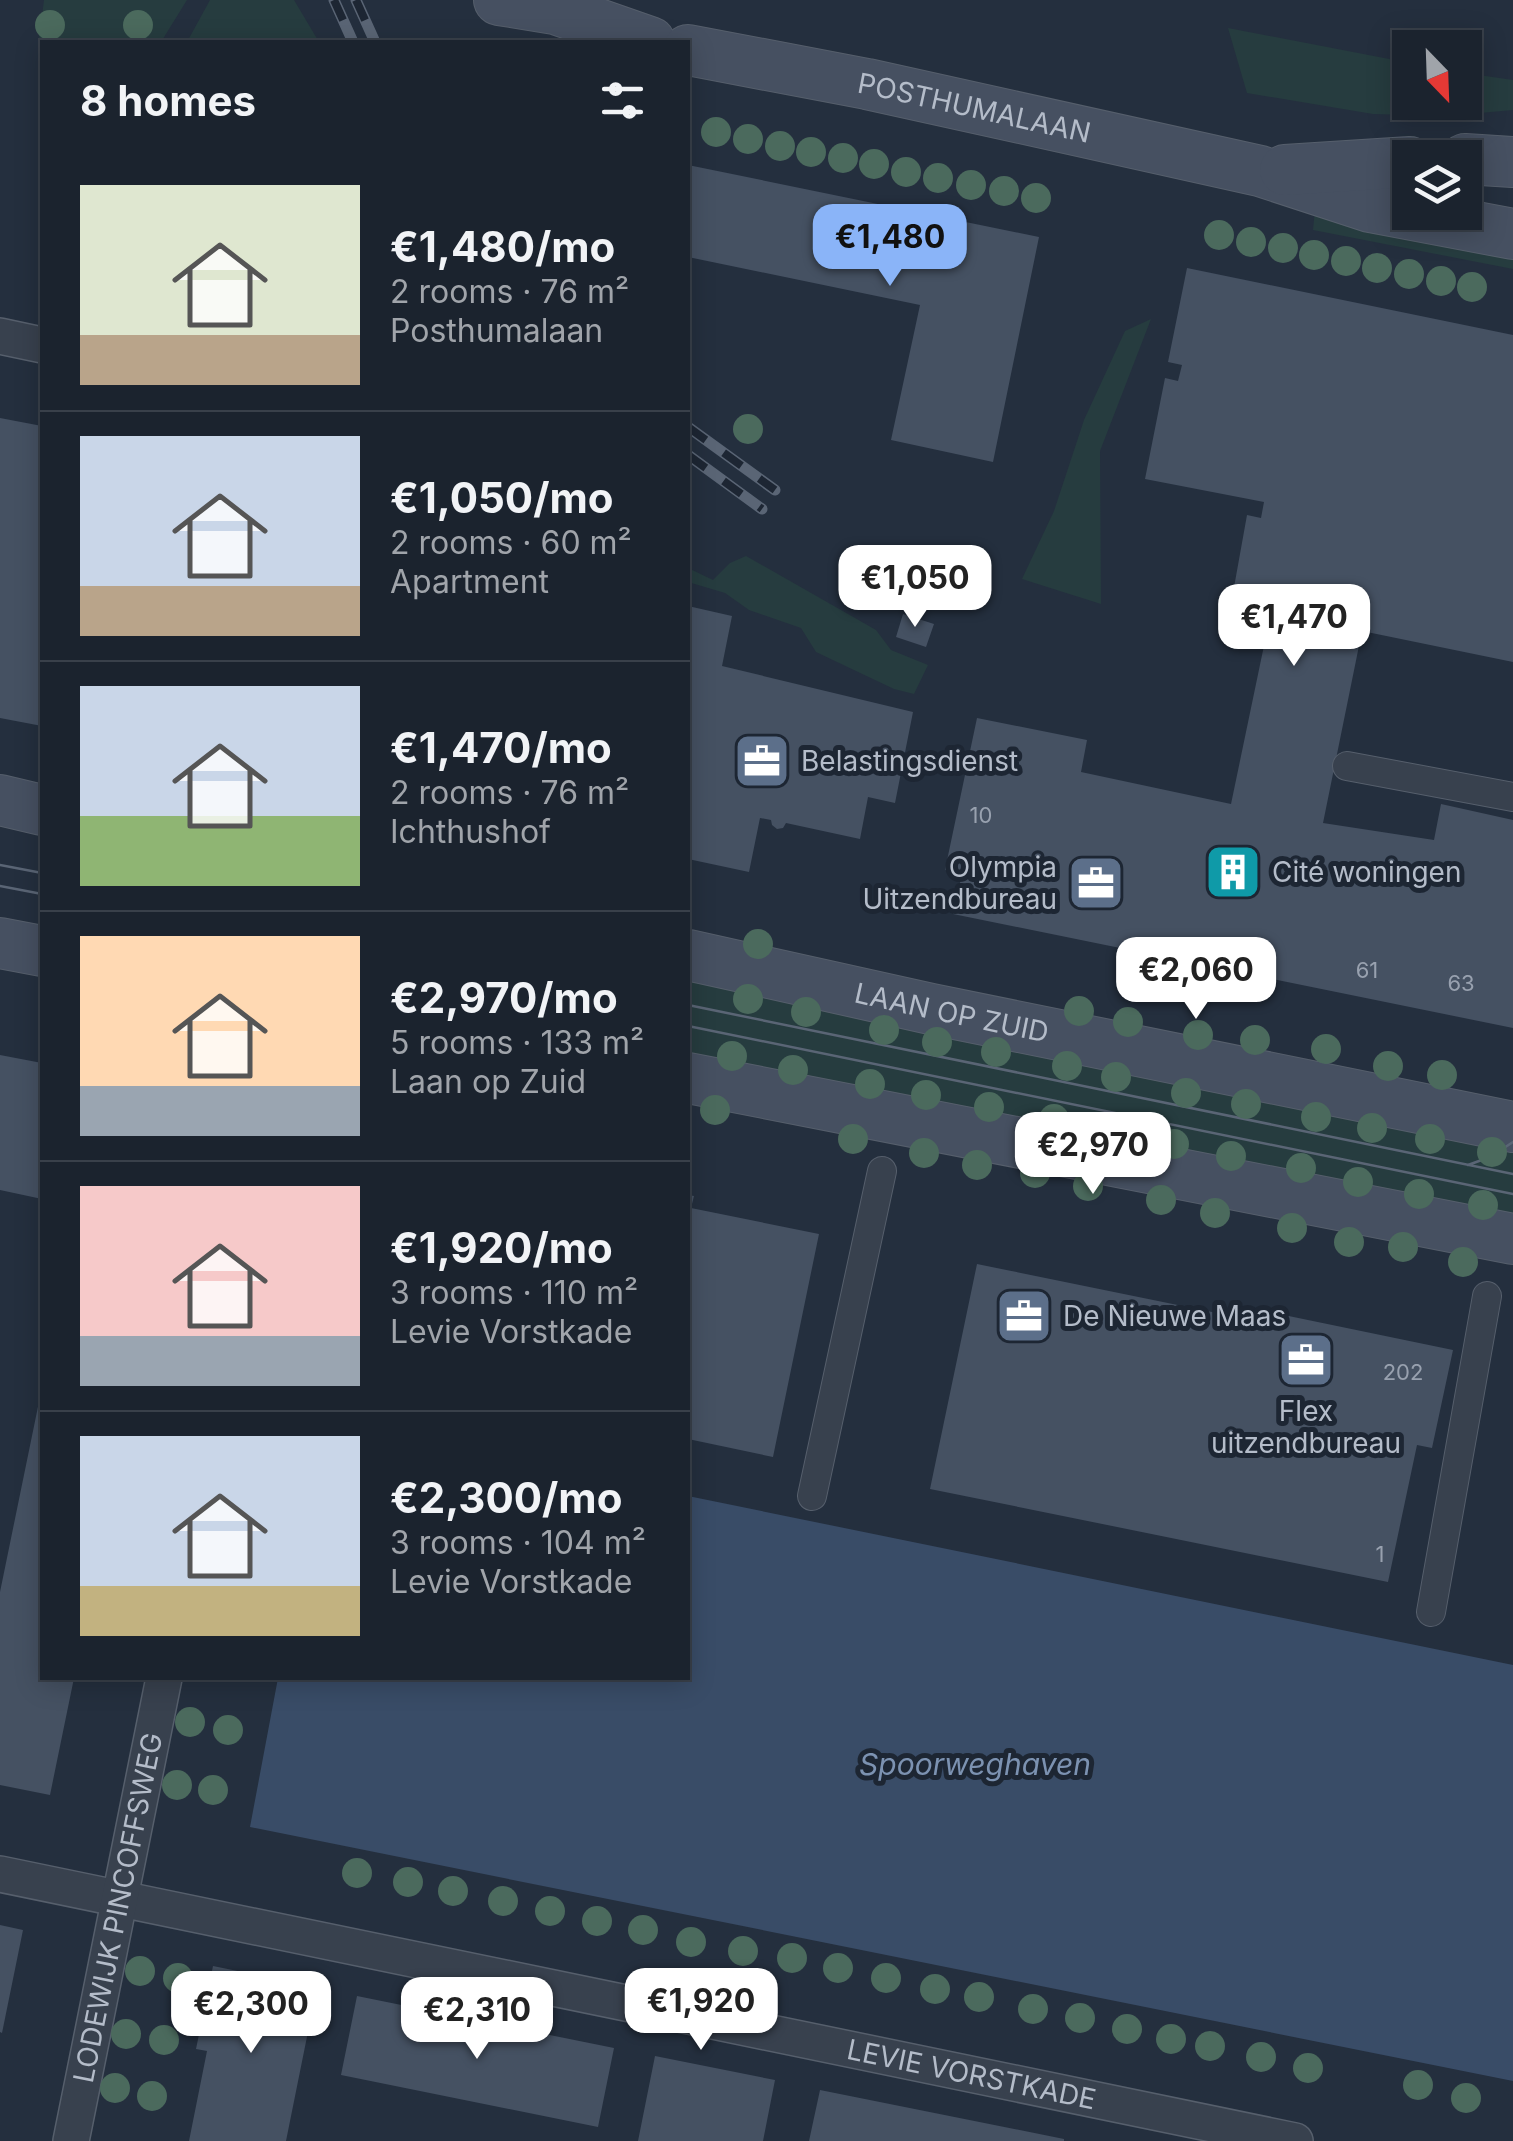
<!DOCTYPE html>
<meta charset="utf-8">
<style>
:root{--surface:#1b232e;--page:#282f3a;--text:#f1f3f6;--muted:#a0a4aa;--line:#39404a;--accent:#8ab4f8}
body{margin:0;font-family:Inter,sans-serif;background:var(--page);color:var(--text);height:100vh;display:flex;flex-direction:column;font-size:38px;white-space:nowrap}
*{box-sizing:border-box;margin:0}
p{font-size:32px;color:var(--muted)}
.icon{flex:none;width:55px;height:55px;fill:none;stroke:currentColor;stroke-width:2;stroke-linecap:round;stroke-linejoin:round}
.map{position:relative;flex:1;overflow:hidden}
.details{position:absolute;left:40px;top:40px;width:650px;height:1640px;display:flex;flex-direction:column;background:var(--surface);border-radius:0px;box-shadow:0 5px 25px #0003,0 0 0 2px var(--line)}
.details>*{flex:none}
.needle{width:65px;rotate:157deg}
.tools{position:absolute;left:1392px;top:30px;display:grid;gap:20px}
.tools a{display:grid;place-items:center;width:90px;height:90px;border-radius:0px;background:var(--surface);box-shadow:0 5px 25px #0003,0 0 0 2px var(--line);font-size:50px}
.price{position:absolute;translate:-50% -85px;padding:0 22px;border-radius:20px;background:#fff;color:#222;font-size:32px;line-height:65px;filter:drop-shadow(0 2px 5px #0008)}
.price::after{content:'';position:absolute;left:50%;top:60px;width:30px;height:22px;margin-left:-15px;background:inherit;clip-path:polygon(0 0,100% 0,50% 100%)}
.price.selected{background:var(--accent);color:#111}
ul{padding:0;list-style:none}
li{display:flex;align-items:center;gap:30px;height:250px;padding:0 40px}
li+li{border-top:2px solid var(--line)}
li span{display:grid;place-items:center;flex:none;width:280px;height:200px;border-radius:0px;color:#555}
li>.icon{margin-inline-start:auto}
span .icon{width:120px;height:120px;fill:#fffc;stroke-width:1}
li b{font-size:42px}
h2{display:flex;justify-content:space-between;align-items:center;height:120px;padding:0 40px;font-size:42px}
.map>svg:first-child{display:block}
</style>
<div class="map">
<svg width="1513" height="2141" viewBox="0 0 1513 2141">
<rect width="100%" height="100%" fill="#242f3e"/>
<path fill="#263c3f" d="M44 0H187L161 42H42V55L39 39Z
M210 0H294L319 42H187Z
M1228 28 1410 63V102H1465V73L1513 80V110L1446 116 1373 114 1247 93Z
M1315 209 1513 245V269L1313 230Z
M1151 319 1100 451 1101 604 1022 579 1054 511 1084 420 1125 331Z
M746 556 876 630 891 650 928 665 914 694 894 689 816 652 801 628 749 610 725 593 688 582V568L713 580 730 563Z
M688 976 1513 1148V1221L688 1058Z"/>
<path fill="#394c67" d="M688 1496 1513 1665V2081L250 1827 278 1678H688Z"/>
<path fill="#455162" d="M688 165 1039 237 993 462 891 440 920 305 688 257Z
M1187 268 1513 335V662L1362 631 1323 823 1434 840 1441 804 1513 820V1028L953 914 962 874 945 870 977 718 1087 740 1081 772 1231 804 1271 612 1231 604 1247 515 1261 518 1264 502 1145 479 1165 378 1178 381 1182 365 1168 362Z
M0 418 42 426V726L0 718Z
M688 606 732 616 722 666 913 712 895 803 868 797 860 839 786 823 783 828 777 829 772 825 771 820 760 818 749 872 688 859Z
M903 614 934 624 926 647 896 637Z
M0 1055 42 1063V1199L0 1190Z
M688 1195 694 1196 691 1208 819 1234 773 1457 688 1439Z
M977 1264 1276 1325 1279 1314 1453 1350 1432 1448 1417 1445 1388 1582 930 1489Z
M41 1392 42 1678H74L50 1795 0 1785V1592Z
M0 1925 23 1930 2 2033 0 2032Z
M213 1966 317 1987 286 2141H189L207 2051 196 2049Z
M357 1996 614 2048 598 2127 341 2075Z
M655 2056 775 2080 763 2141H638Z
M820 2090 1064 2139V2141H809Z"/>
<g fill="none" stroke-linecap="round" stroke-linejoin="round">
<g stroke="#565f6c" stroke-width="30">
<path id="pedestrian" d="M1347 766 1513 797
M812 1496 882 1171
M1431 1612 1487 1296"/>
</g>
<g stroke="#565f6c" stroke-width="38">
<g id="minor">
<path d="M0 336 42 345"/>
<path id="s1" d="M0 1874 1295 2141"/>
<path id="s2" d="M71 2141 164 1678"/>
</g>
</g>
<g stroke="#565f6c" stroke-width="52">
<g id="secondary">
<path d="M499 0 555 9 650 42"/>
<path id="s3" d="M688 50 867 84 1260 171 1370 207 1513 234"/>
<path d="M1465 159 1513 162"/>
<path d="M1285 170 1410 162"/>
<path d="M0 800 42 810"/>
<path d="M0 943 42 951"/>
<path id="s4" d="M688 955 931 1009 1513 1127"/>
<path d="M688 1078 1513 1239"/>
</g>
</g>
<use href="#pedestrian" stroke="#38414e" stroke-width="28"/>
<use href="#minor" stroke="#38414e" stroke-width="35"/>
<use href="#secondary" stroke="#465061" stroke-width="50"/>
<path stroke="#5a6575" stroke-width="2.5" d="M0 865 42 873
M0 886 42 894
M688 1005 1513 1174
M688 1026 1513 1194
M1468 1165 1490 1157 1513 1142"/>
<g stroke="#5a6575" stroke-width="11">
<path id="rail" d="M334 0 353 42
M356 0 375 42
M688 427 775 490
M688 455 762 509"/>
</g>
<use href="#rail" stroke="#1d2633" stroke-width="8" stroke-dasharray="22" stroke-linecap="butt"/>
</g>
<g fill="#4b6a5d">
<circle cx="50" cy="25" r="15"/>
<circle cx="138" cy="25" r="15"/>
<circle cx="716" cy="132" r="15"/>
<circle cx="748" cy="139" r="15"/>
<circle cx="780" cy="146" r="15"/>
<circle cx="811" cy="152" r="15"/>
<circle cx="843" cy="158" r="15"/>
<circle cx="874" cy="164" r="15"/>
<circle cx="906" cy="172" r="15"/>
<circle cx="938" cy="178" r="15"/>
<circle cx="971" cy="185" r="15"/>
<circle cx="1004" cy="191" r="15"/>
<circle cx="1036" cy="198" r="15"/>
<circle cx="1219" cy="235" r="15"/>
<circle cx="1251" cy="242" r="15"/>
<circle cx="1283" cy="248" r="15"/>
<circle cx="1314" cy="255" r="15"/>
<circle cx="1346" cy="261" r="15"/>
<circle cx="1377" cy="268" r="15"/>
<circle cx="1409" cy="274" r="15"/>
<circle cx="1441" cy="281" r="15"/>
<circle cx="1472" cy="287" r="15"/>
<circle cx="748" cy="429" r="15"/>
<circle cx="758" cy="944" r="15"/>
<circle cx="748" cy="999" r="15"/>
<circle cx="1079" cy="1011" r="15"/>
<circle cx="806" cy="1012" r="15"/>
<circle cx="1128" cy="1022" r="15"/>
<circle cx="884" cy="1030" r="15"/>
<circle cx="1198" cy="1035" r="15"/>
<circle cx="1255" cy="1040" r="15"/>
<circle cx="937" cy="1042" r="15"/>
<circle cx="1326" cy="1049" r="15"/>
<circle cx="996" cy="1052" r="15"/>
<circle cx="732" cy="1056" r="15"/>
<circle cx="1067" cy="1066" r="15"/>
<circle cx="1388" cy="1066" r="15"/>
<circle cx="793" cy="1070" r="15"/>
<circle cx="1442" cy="1075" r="15"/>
<circle cx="1116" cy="1077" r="15"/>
<circle cx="870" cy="1084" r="15"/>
<circle cx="1186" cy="1093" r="15"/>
<circle cx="926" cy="1095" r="15"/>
<circle cx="1246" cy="1104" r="15"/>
<circle cx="989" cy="1107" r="15"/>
<circle cx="715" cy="1110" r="15"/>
<circle cx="1316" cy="1117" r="15"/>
<circle cx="1054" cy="1119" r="15"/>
<circle cx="1372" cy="1128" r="15"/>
<circle cx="1105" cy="1130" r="15"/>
<circle cx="853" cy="1139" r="15"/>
<circle cx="1430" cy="1139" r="15"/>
<circle cx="1174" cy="1144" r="15"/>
<circle cx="1492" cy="1152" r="15"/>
<circle cx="924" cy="1153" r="15"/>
<circle cx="1231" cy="1156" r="15"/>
<circle cx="977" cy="1165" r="15"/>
<circle cx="1301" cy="1168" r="15"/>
<circle cx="1035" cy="1173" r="15"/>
<circle cx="1358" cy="1182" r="15"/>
<circle cx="1088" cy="1186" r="15"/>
<circle cx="1419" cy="1194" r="15"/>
<circle cx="1161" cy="1200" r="15"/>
<circle cx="1483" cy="1205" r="15"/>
<circle cx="1215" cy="1213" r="15"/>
<circle cx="1292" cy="1228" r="15"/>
<circle cx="1349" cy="1242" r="15"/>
<circle cx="1403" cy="1247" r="15"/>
<circle cx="1463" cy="1262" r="15"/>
<circle cx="190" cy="1722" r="15"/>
<circle cx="228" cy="1730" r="15"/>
<circle cx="177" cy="1785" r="15"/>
<circle cx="213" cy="1790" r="15"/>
<circle cx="357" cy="1873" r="15"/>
<circle cx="408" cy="1882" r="15"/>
<circle cx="453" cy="1891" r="15"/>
<circle cx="503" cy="1901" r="15"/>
<circle cx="550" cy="1911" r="15"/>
<circle cx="597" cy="1921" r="15"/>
<circle cx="643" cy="1930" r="15"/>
<circle cx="691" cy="1942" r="15"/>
<circle cx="743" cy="1951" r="15"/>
<circle cx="792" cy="1958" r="15"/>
<circle cx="838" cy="1968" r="15"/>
<circle cx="140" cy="1971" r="15"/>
<circle cx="178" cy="1978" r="15"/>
<circle cx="886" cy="1978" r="15"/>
<circle cx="935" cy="1989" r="15"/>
<circle cx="979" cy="1997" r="15"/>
<circle cx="1033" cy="2009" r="15"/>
<circle cx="1080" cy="2018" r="15"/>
<circle cx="1127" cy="2029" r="15"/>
<circle cx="126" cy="2034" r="15"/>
<circle cx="1171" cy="2039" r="15"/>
<circle cx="164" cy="2040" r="15"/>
<circle cx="1210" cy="2046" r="15"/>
<circle cx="1261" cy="2057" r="15"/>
<circle cx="1308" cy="2068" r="15"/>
<circle cx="1418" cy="2085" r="15"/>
<circle cx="115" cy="2088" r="15"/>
<circle cx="152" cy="2096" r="15"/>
<circle cx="1466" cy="2098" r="15"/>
</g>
<defs>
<g id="office-square" transform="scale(2.875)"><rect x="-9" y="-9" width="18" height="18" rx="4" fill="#5c6f8a" stroke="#1d2633"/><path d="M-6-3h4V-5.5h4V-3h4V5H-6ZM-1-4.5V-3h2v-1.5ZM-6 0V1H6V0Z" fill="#fff"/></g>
<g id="building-square" transform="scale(2.875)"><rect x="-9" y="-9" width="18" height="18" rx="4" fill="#0f9aa8" stroke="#1d2633"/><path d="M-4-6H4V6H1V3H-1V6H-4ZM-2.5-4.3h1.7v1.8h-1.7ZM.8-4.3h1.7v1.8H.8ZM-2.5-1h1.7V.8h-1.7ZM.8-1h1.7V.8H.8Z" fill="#fff"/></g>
</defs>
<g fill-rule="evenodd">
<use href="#office-square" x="762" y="761"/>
<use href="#building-square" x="1233" y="872"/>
<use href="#office-square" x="1096" y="883"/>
<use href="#office-square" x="1024" y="1316"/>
<use href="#office-square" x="1306" y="1360"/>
</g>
<g text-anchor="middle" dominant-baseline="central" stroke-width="10" stroke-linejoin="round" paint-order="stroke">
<g font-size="22" fill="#98a1af">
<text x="981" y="815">10</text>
<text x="1367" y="970">61</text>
<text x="1461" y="983">63</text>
<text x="1403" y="1372">202</text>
<text x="1380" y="1554">1</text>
</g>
<g font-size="28" fill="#b4bcc9" stroke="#1d2633">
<text stroke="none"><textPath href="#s3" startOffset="292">POSTHUMALAAN</textPath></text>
<text stroke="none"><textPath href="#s4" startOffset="270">LAAN OP ZUID</textPath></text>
<text stroke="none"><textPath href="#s2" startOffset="238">LODEWIJK PINCOFFSWEG</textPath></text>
<text stroke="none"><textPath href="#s1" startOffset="992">LEVIE VORSTKADE</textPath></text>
</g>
<g font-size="28" fill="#b4bcc9" stroke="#1d2633" text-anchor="start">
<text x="801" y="761">Belastingsdienst</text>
<text x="1057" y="867" text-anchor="end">Olympia<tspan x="1057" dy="32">Uitzendbureau</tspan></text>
<text x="1272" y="872">Cité woningen</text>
<text x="1063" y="1316">De Nieuwe Maas</text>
<text x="1306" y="1411" text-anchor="middle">Flex<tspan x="1306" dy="32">uitzendbureau</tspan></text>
</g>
<g font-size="30" font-style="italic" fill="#7c92b1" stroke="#1d2633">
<text x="975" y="1764">Spoorweghaven</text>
</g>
</g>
</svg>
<div class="tools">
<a><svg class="needle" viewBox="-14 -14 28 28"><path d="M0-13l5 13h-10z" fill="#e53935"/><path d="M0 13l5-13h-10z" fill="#a0a4aa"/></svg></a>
<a><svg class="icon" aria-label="layers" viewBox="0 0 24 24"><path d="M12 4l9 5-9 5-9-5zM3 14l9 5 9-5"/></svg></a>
</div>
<b class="price selected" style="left:890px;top:289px">€1,480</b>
<b class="price" style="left:915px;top:630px">€1,050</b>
<b class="price" style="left:1294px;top:669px">€1,470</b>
<b class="price" style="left:1196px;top:1022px">€2,060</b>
<b class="price" style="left:1093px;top:1197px">€2,970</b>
<b class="price" style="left:701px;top:2053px">€1,920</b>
<b class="price" style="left:251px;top:2056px">€2,300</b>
<b class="price" style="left:477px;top:2062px">€2,310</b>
<section class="details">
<h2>8 homes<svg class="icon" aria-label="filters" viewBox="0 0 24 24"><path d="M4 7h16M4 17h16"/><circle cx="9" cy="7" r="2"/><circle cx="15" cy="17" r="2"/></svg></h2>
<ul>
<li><span style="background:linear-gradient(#dfe7d0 75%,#b9a48a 0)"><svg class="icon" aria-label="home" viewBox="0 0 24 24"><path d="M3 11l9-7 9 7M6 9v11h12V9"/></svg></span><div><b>€1,480/mo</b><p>2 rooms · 76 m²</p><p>Posthumalaan</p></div></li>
<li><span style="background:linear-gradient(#c9d6e8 75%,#b9a48a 0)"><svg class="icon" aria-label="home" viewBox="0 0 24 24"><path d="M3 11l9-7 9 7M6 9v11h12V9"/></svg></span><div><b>€1,050/mo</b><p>2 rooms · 60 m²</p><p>Apartment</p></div></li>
<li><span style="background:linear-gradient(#c9d6e8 65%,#8fb573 0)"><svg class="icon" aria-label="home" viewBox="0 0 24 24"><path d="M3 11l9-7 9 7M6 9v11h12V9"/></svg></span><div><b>€1,470/mo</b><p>2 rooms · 76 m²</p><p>Ichthushof</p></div></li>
<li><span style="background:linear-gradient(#ffd9b3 75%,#9aa5b1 0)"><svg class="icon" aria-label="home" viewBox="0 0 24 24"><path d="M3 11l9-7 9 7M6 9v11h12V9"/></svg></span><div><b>€2,970/mo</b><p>5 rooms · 133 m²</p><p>Laan op Zuid</p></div></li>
<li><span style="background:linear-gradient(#f6c9c9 75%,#9aa5b1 0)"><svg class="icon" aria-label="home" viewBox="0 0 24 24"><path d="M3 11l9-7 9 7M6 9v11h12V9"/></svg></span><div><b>€1,920/mo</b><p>3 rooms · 110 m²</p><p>Levie Vorstkade</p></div></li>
<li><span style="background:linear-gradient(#c9d6e8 75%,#c2b280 0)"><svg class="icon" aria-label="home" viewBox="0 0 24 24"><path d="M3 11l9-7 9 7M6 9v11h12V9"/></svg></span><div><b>€2,300/mo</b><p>3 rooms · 104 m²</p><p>Levie Vorstkade</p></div></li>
</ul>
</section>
</div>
